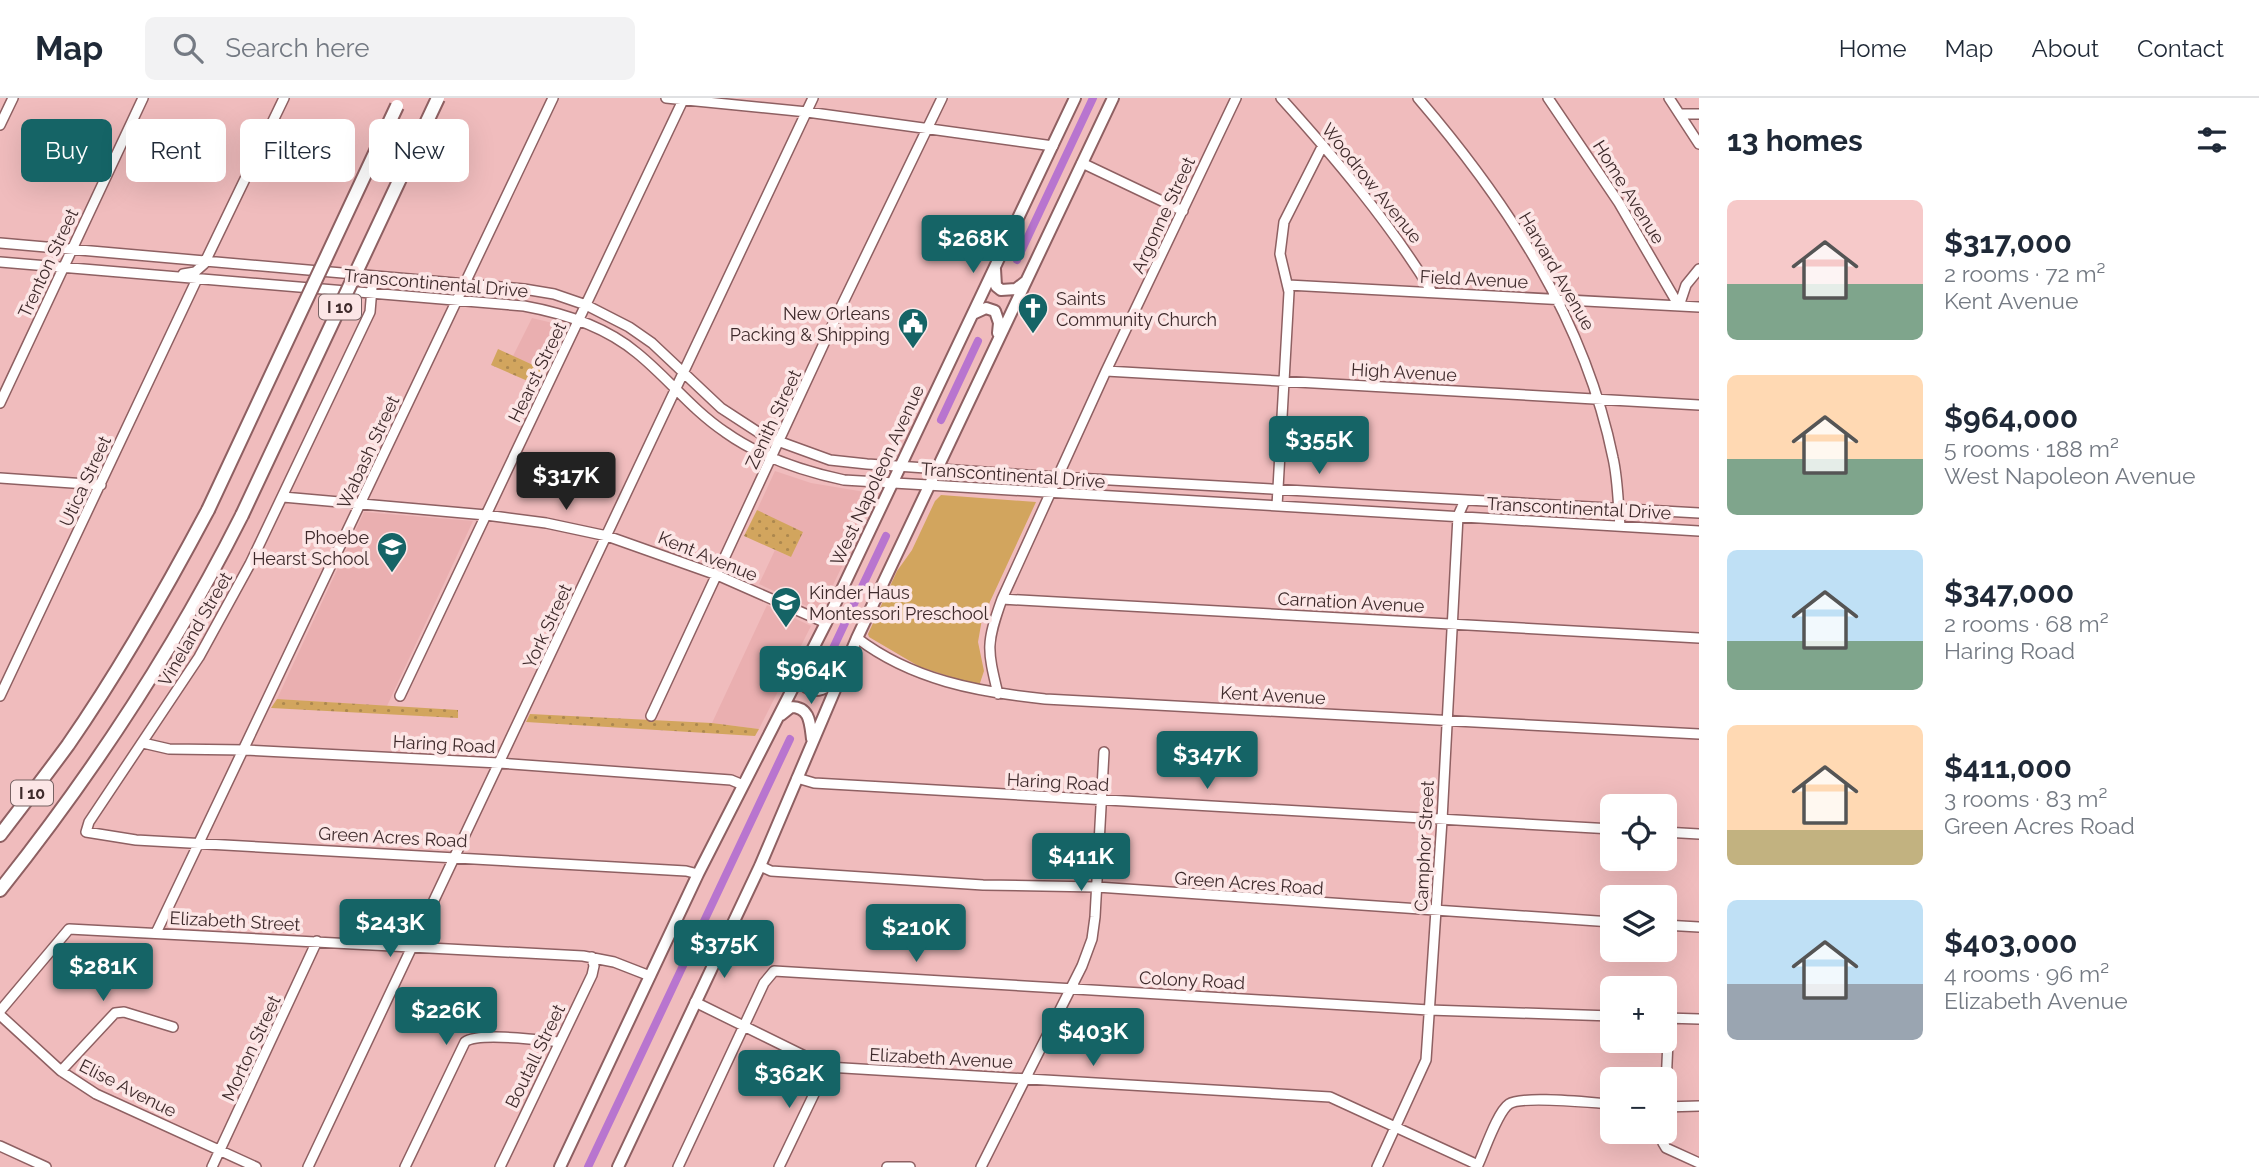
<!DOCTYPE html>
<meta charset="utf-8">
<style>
:root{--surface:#fff;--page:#f2f2f3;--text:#1f2937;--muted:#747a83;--line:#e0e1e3;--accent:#156466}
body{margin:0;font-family:Raleway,sans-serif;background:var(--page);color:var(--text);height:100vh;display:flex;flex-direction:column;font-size:26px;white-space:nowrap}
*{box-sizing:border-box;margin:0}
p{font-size:23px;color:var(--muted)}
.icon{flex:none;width:38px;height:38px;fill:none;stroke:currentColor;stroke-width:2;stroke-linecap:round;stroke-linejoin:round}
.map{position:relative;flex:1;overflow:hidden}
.sheet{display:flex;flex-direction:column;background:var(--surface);width:560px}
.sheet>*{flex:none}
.top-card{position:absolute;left:21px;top:21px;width:665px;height:63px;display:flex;gap:14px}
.tools{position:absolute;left:1600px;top:696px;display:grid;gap:14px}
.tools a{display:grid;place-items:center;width:77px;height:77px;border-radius:10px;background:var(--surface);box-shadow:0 7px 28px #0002;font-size:35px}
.price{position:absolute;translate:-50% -60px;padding:0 16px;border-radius:7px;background:var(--accent);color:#fff;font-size:23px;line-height:46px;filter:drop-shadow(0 2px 4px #0008)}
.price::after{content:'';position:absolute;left:50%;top:42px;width:21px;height:16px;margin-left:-10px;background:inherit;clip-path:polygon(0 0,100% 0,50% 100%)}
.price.selected{background:#222;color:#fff}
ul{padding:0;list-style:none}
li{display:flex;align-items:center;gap:21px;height:175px;padding:0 28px}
li span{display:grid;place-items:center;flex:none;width:196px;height:140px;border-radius:10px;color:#555}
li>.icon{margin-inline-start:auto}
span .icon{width:84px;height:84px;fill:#fffc;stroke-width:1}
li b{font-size:30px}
h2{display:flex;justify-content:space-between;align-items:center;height:84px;padding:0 28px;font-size:30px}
.pill{padding:0 24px;border-radius:10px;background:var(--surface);box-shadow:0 7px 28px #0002;font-size:24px;line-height:63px}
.pill.selected{background:var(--accent);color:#fff}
header{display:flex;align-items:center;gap:42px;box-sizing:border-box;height:98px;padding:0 35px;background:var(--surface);border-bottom:2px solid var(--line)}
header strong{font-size:33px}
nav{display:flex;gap:38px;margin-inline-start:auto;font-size:24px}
.search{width:490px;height:63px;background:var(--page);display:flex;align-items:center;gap:18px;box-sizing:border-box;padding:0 24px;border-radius:10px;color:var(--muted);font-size:26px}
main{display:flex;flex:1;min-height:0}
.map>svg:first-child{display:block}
</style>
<header>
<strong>Map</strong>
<div class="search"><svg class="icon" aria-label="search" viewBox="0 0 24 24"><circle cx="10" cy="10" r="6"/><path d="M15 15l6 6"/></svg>Search here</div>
<nav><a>Home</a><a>Map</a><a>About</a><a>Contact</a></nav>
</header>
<main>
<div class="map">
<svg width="1699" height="1069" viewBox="0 0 1699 1069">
<defs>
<pattern id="grass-dots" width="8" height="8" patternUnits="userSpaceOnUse" patternTransform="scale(1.75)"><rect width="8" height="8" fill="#d2a55e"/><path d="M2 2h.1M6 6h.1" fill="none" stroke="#ac874e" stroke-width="1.8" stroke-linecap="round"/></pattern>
</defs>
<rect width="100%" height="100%" fill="#f0bcbd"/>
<path fill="#eaafb0" d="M532 220 565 228 544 272 513 258Z
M775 373 811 385 871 395 874 402 820 514 759 486 775 452 791 459 757 412Z
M364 414 473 423 387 608 277 601Z
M767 507 811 528 759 631 712 625Z"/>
<path fill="url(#grass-dots)" d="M498 251 544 272 537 287 491 267Z
M757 412 803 434 791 459 744 438Z
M277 601 458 612V620L271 610Z
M530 616 712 625 759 631 755 638 526 624Z"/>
<path fill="#d2a55e" d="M941 397 1036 404 982 521 978 544 984 573 979 588 920 569 869 539 868 536 897 473 912 452 935 403Z"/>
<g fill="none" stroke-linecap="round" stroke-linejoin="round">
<path stroke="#b875cf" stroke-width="8" d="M1017 162 1093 0
M941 322 978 243
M828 561 886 438
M588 1069 790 641"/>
<g stroke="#8e6062" stroke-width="12">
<path id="minor" d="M666 0 807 14 1053 48
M1281 0C1336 61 1389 124 1432 194
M1418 0C1508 105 1585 222 1613 360 1618 382 1618 405 1620 428
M1548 0 1619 105 1679 208
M1669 0 1699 46
M1680 16H1699
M0 27 13 0
M1082 65 1183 113
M0 145 524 191 554 196 586 207 629 229 652 245 721 310 764 338 830 362 867 366 1057 379 1699 415
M0 164 524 208C563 215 606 229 637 255 668 280 692 312 725 334 760 359 802 373 844 382L1699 433
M183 176 195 174 204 166 284 0
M373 178 370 214 250 466 199 559 89 724 86 734 136 742 686 773 698 776
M1288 187 1699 209
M1679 208 1686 187 1699 171
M1106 273 1699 307
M0 305 143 0
M0 380 101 387
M283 399 486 417 546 425 607 438 717 477 826 525
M1277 408 1289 194 1280 156 1284 124 1323 47
M1002 501 1699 540
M857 540C912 582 978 594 1045 601L1699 636
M998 596C987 550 986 546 1002 501L1106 273 1236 0
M0 598 197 181
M400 598 684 0
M651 618 839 213 942 0
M143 645 169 651 245 652 499 665 731 682 743 687
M797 680 814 685 1612 731
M1664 734 1699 736
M760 768 771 773 983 787 1097 789 1612 824
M1664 827 1699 829
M156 835 553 0
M695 904 827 969 1330 999 1478 1067
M0 913 69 831 583 858 614 864 650 878
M0 917 61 973 96 996 256 1069
M1666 920 1699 921
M61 973 115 915 124 914 173 929
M1664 1009 1699 1008
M1664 1033 1669 920
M1664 1034 1663 1045 1666 1050 1699 1065
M0 1048 46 1069
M212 1069 317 843
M308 1069 813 0
M405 1069 465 944C478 934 541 942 560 944
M500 1069 592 877 594 868 592 859
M678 1069 764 885 774 873 1429 912 1612 918
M779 1069 827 969
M887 1069H910
M981 1069 1082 868 1092 841 1095 819 1104 654
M1377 1069 1426 962 1442 722 1458 418 1465 402
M1477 1069C1484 1055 1497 1014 1509 1006 1522 997 1593 1005 1612 1006"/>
</g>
<g stroke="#8e6062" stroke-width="14">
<path id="major" d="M995 171 996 188 1001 192 1016 191 1025 184
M973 216 986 210 995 213 999 225 998 235
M801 574 804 587C816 598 828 589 838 580
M781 617 791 609C810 609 810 625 812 641
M560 1069 698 776 826 525 1075 0
M618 1069 760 768 857 540 1113 0"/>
</g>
<g stroke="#8e6062" stroke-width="16">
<path id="highway" d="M0 737C23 707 46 677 68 647 120 572 165 493 208 412
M0 792C94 674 174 552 242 417"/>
</g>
<use href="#minor" stroke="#fff" stroke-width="9"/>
<use href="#major" stroke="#fff" stroke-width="10"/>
<use href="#highway" stroke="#fff" stroke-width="12"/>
<g stroke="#8e6062" stroke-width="16" stroke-linecap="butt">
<path id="highway-bridge" d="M208 412 397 8
M242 417 438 0"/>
</g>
<use href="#highway-bridge" stroke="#fff" stroke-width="12"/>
</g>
<defs>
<g id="church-pin" transform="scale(1.575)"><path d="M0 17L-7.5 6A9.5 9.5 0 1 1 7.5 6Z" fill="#156466" stroke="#fce6e6"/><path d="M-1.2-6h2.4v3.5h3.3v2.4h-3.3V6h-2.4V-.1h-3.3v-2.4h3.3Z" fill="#fff"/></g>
<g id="civic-pin" transform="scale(1.575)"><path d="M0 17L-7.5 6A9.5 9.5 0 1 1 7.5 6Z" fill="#156466" stroke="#fce6e6"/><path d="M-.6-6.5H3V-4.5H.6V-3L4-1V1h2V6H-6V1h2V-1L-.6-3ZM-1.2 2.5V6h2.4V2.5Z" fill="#fff"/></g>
<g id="school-pin" transform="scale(1.575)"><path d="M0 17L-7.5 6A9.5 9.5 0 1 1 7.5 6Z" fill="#156466" stroke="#fce6e6"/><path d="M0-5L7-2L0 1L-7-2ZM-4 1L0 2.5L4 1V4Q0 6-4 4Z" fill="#fff"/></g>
</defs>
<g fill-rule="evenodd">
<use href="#church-pin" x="1033" y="210"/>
<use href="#civic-pin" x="913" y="225"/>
<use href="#school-pin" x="392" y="449"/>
<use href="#school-pin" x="786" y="504"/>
</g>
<g text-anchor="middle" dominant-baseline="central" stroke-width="7" stroke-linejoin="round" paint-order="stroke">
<g fill="#fce6e6" stroke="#776263" stroke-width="2">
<rect x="319" y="196.5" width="42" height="25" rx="5"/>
<rect x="11" y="682.5" width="42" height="25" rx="5"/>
</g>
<g font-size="16" font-weight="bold" fill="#3e2a2b">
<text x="340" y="209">I 10</text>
<text x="32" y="695">I 10</text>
</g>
<g font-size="18" fill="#3e2a2b" stroke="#fce6e6">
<text transform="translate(1372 85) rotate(51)">Woodrow Avenue</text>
<text transform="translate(1629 94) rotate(58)">Home Avenue</text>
<text transform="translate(1163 117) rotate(-65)">Argonne Street</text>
<text transform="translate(48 165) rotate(-65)">Trenton Street</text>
<text transform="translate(1557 173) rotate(60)">Harvard Avenue</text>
<text transform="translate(1474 181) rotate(3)">Field Avenue</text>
<text transform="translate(436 185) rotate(5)">Transcontinental Drive</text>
<text transform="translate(537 274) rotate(-64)">Hearst Street</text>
<text transform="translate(1404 274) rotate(3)">High Avenue</text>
<text transform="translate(773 321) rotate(-65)">Zenith Street</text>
<text transform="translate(368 354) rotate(-65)">Wabash Street</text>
<text transform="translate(877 377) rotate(-65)">West Napoleon Avenue</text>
<text transform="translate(1013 377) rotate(4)">Transcontinental Drive</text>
<text transform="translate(85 383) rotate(-65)">Utica Street</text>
<text transform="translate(1579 410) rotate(3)">Transcontinental Drive</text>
<text transform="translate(708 458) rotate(22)">Kent Avenue</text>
<text transform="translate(1351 504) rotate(3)">Carnation Avenue</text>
<text transform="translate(547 528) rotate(-65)">York Street</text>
<text transform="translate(195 531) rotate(-60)">Vineland Street</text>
<text transform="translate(1273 597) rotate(3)">Kent Avenue</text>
<text transform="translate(444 646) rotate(3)">Haring Road</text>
<text transform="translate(1058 684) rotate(3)">Haring Road</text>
<text transform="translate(393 739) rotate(3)">Green Acres Road</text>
<text transform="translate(1424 748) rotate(-87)">Camphor Street</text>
<text transform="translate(1249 785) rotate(4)">Green Acres Road</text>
<text transform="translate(235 823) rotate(3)">Elizabeth Street</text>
<text transform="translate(1192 882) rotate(3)">Colony Road</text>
<text transform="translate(251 950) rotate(-65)">Morton Street</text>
<text transform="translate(535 958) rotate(-64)">Boutall Street</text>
<text transform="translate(941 960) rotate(3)">Elizabeth Avenue</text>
<text transform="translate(128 990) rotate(27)">Elise Avenue</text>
</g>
<g font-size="18" fill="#3e2a2b" stroke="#fce6e6" text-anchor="start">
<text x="1056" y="200">Saints<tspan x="1056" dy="21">Community Church</tspan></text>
<text x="890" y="215" text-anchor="end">New Orleans<tspan x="890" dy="21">Packing &amp; Shipping</tspan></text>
<text x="369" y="439" text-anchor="end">Phoebe<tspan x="369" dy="21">Hearst School</tspan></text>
<text x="809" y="494">Kinder Haus<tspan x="809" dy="21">Montessori Preschool</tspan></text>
</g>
</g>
</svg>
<div class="tools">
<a><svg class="icon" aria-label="locate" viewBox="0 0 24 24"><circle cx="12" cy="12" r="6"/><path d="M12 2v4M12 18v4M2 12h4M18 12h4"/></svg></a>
<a><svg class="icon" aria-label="layers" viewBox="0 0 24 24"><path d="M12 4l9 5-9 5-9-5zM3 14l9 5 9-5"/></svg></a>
<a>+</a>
<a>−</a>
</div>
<b class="price" style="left:973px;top:177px">$268K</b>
<b class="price" style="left:1319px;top:378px">$355K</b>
<b class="price selected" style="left:566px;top:414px">$317K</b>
<b class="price" style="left:811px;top:608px">$964K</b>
<b class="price" style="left:1207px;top:693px">$347K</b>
<b class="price" style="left:1081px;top:795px">$411K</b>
<b class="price" style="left:390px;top:861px">$243K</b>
<b class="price" style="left:916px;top:866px">$210K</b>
<b class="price" style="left:724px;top:882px">$375K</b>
<b class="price" style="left:103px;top:905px">$281K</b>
<b class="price" style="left:446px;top:949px">$226K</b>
<b class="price" style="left:1093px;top:970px">$403K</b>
<b class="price" style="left:789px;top:1012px">$362K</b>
<div class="top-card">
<a class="pill selected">Buy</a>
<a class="pill">Rent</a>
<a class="pill">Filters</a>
<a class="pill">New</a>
</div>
</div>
<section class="sheet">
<h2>13 homes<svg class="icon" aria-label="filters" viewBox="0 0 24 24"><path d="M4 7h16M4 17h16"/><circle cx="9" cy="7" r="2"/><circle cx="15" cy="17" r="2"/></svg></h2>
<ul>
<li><span style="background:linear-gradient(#f6c9c9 60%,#7fa58c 0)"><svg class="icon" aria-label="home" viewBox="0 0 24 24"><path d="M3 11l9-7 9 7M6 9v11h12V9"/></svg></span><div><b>$317,000</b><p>2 rooms · 72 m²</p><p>Kent Avenue</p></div></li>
<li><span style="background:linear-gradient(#ffd9b3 60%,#7fa58c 0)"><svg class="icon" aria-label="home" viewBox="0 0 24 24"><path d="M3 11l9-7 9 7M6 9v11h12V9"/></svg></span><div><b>$964,000</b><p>5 rooms · 188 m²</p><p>West Napoleon Avenue</p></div></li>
<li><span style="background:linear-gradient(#bfe0f5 65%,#7fa58c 0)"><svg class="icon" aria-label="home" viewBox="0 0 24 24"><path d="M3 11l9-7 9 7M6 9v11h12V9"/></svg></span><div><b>$347,000</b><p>2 rooms · 68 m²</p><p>Haring Road</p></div></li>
<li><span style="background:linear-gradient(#ffd9b3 75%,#c2b280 0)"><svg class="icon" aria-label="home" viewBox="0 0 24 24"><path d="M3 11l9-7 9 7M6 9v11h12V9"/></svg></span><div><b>$411,000</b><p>3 rooms · 83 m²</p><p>Green Acres Road</p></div></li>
<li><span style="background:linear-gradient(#bfe0f5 60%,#9aa5b1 0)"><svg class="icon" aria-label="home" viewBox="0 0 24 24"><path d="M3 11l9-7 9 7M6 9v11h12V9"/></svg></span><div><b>$403,000</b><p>4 rooms · 96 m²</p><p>Elizabeth Avenue</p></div></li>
</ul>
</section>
</main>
